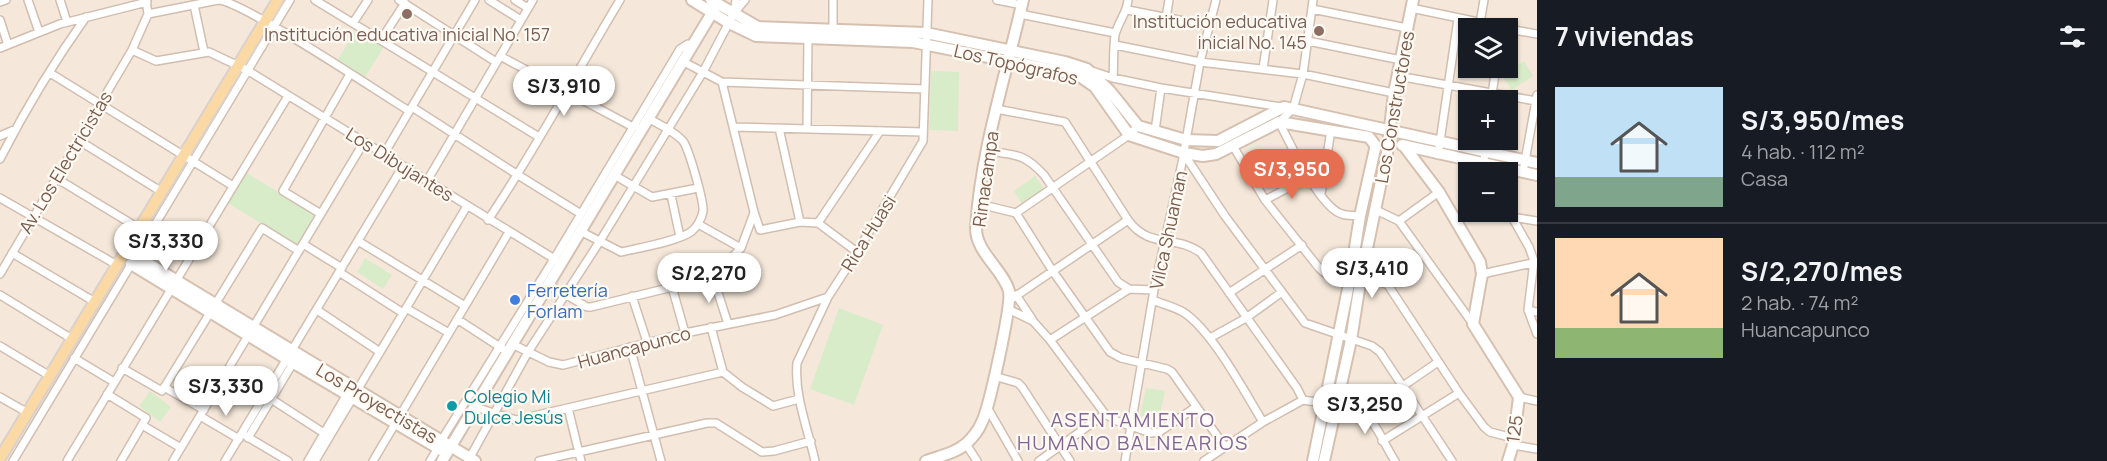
<!DOCTYPE html>
<html lang="es">
<meta charset="utf-8">
<style>
:root{--surface:#171b24;--page:#242831;--text:#f1f3f6;--muted:#9ea1a6;--line:#363941;--accent:#e76f51}
body{margin:0;font-family:Manrope,sans-serif;background:var(--page);color:var(--text);height:100vh;display:flex;flex-direction:column;font-size:22px;white-space:nowrap}
*{box-sizing:border-box;margin:0}
p{font-size:20px;color:var(--muted)}
.icon{flex:none;width:33px;height:33px;fill:none;stroke:currentColor;stroke-width:2;stroke-linecap:round;stroke-linejoin:round}
.map{position:relative;flex:1;overflow:hidden}
.details{display:flex;flex-direction:column;background:var(--surface);width:570px}
.details>*{flex:none}
.buttons{position:absolute;left:1458px;top:18px;display:grid;gap:12px}
.buttons a{display:grid;place-items:center;width:60px;height:60px;border-radius:0px;background:var(--surface);box-shadow:0 2px 4px #0004;font-size:30px}
.price{position:absolute;translate:-50% -51px;padding:0 14px;border-radius:21px;background:#fff;color:#222;font-size:20px;line-height:39px;filter:drop-shadow(0 2px 3px #0008)}
.price::after{content:'';position:absolute;left:50%;top:36px;width:18px;height:14px;margin-left:-9px;background:inherit;clip-path:polygon(0 0,100% 0,50% 100%)}
.price.selected{background:var(--accent);color:#fff}
ul{padding:0;list-style:none}
li{display:flex;align-items:center;gap:18px;height:150px;padding:0 18px}
li+li{border-top:2px solid var(--line)}
li span{display:grid;place-items:center;flex:none;width:168px;height:120px;border-radius:0px;color:#555}
li>.icon{margin-inline-start:auto}
span .icon{width:72px;height:72px;fill:#fffc;stroke-width:1}
li b{font-size:26px}
h2{display:flex;justify-content:space-between;align-items:center;height:72px;padding:0 18px;font-size:26px}
main{display:flex;flex:1;min-height:0}
.map>svg:first-child{display:block}
</style>
<main>
<div class="map">
<svg width="1537" height="461" viewBox="0 0 1537 461">
<rect width="100%" height="100%" fill="#fdf6ec"/>
<path fill="#f5e8da" fill-rule="evenodd" d="M0 0H1537V461H0ZM1468 28H1508V68H1468ZM1468 100H1508V140H1468ZM1468 172H1508V212H1468Z"/>
<path fill="#d8ecc9" d="M357 29 385 45 364 79 336 62Z
M1524 61 1533 76 1512 90 1502 76Z
M931 71 959 72 958 131 929 130Z
M245 172 317 215 298 246 226 202Z
M1035 176 1044 189 1022 204 1014 191Z
M365 258 392 275 383 289 357 272Z
M839 308 883 325 854 405 810 389Z
M1146 388 1165 391 1159 420 1140 416Z
M150 391 171 407 160 422 139 406Z"/>
<g fill="none" stroke-linecap="round" stroke-linejoin="round">
<g stroke="#d1beb0" stroke-width="10">
<path id="street" d="M28 0 39 32
M60 0 67 22
M315 0 539 137
M399 0 496 62
M489 0 521 20
M515 0 528 8
M997 0 1022 5
M1313 0 1303 74 1293 109 1279 122C1290 143 1320 208 1342 214 1347 216 1355 215 1360 216
M0 2 6 0
M194 5 204 52
M1411 8 1507 28
M1312 9 1407 28
M1128 10 1209 26
M734 13 736 0
M148 14 218 0C241 0 380 93 409 111
M1020 14 1115 33
M1166 18 1169 0
M0 20 8 45
M353 23 368 0
M1480 23 1484 0
M1508 29 1537 34
M833 33V0
M381 40 405 3
M1308 41 1401 60
M1115 45 1200 62 1303 74 1394 93
M0 48 60 24 147 2
M132 50 156 61 209 52 247 70 561 263
M500 56 633 127 636 126
M682 61 722 82 754 212 760 230 800 222 818 223 857 252
M1263 69 1273 0
M1092 71 1113 78 1161 88 1281 107
M50 73 233 186
M1398 76 1536 101
M1113 78C1114 64 1113 49 1115 35 1118 22 1127 13 1128 0
M722 82 925 89
M1491 100 1496 68
M412 107 518 175 581 214
M996 109 1065 122 1128 220C1150 250 1176 234 1201 253L1297 388 1303 400C1320 403 1351 403 1364 413 1376 422 1386 448 1395 461
M733 127 923 132
M779 128 800 222
M807 128 808 38
M1155 131 1161 88
M0 136 16 129
M78 140 162 192
M1233 146 1265 200 1319 268C1331 281 1343 279 1359 277 1368 276 1380 281 1388 285L1459 393 1484 427 1490 432 1513 438
M987 151C1015 155 1024 153 1044 175L1118 282 1129 289 1154 290
M384 154 475 0
M1184 154 1225 216 1305 323 1372 346 1380 352 1452 461
M1438 155 1458 19
M0 159C25 110 54 62 86 17
M1483 172 1486 140
M1523 172 1537 95
M614 175 652 197 698 188
M56 178 140 229
M427 181 533 0
M1321 194 1331 130
M671 195 680 237
M0 198 117 265
M1265 200 1307 178
M979 204 1016 213 1052 270 1110 352 1121 358 1167 369 1172 372 1225 447
M1376 210 1399 221 1473 324
M1508 210 1529 247 1534 261 1528 310 1537 334
M1016 213 1129 135 1138 126
M321 214 283 191 350 74
M1512 217 1537 221
M488 220C536 149 576 73 620 0
M1399 221 1439 192
M818 223 880 131
M698 224 741 248
M580 231 621 252C638 248 680 241 692 231 697 227 702 218 703 211 704 202 689 149 683 141 674 131 660 125 648 118L646 120
M358 241 465 306
M303 244 342 268
M12 253 95 302
M339 272 403 313
M0 274 132 50 148 14 146 0
M1482 274 1537 262
M713 277 728 324
M548 284 587 307H591L713 277 741 248 754 213
M672 287 685 333
M1229 293 1302 245
M0 295 72 339
M1016 295 1032 319
M632 296 647 342
M1010 300 1128 220
M1153 300C1162 304 1175 307 1183 312 1212 330 1245 393 1263 422
M406 308 449 333
M1008 309 1033 321 1050 340 1105 414 1121 423 1151 433 1159 432 1196 407
M317 310 380 352
M1528 310 1537 312
M457 319 503 349
M711 327 723 372
M1210 338 1246 318 1282 292
M1050 340 1129 289
M512 344 549 362 563 365 685 333 775 315 828 297
M0 346 50 376
M630 347 661 461
M74 358 114 382
M122 368 162 391 262 228 299 251
M994 376 1018 383 1022 387 1070 461
M1403 386 1438 362
M164 387 204 410
M107 394 146 418 121 461
M0 397 28 413
M268 397 327 435
M1519 397 1537 401
M475 407 516 420 723 372 742 387 773 406 799 399
M987 407 1018 461
M568 408 581 461
M200 416 239 439
M142 425 181 448
M246 436 288 461
M248 438 293 363
M441 441 554 259 680 49 688 44 692 46
M1382 441 1459 393
M966 444 977 461
M1513 445 1537 449
M13 461 290 0
M67 461 288 96
M173 461 364 142
M225 461 403 166
M308 461 347 394
M315 461 467 206
M373 461 509 232
M430 461 438 448
M468 461 528 352 600 241 703 72 734 13 745 0
M539 461 707 423H716L762 452 774 451 811 441
M815 461C808 429 794 396 797 363L828 297 857 252 923 141 928 0
M1039 461 1105 414
M1125 461 1154 290 1182 163 1200 62 1216 0
M1204 461 1263 422 1303 400"/>
</g>
<g stroke="#d6c0b0" stroke-width="14">
<path id="secondary" d="M692 0 729 23 756 36 913 42 1078 75 1095 87 1129 135 1184 153 1203 156 1216 154 1279 122 1369 137 1375 145V149L1360 216 1350 279 1313 461
M711 0 758 27 926 33 1065 62 1087 69 1109 90 1138 126 1186 140 1218 141 1284 107 1537 163
M1402 145 1537 175
M1404 146 1439 192 1480 262 1482 274 1473 324 1519 397 1513 445 1508 461
M126 250 475 461
M131 264 287 359 446 453
M442 461 715 8
M926 461C940 456 956 453 967 443 972 438 978 431 981 424 989 410 1012 304 1009 291 1003 269 975 252 976 227 981 150 1006 75 1023 0
M1324 461 1351 340 1361 277 1387 153 1394 93 1413 0"/>
</g>
<g stroke="#dad1cd" stroke-width="14">
<path id="primary" d="M0 458 278 0"/>
</g>
<use href="#street" stroke="#fff" stroke-width="7"/>
<use href="#secondary" stroke="#fff" stroke-width="10"/>
<use href="#primary" stroke="#fbd9a5" stroke-width="10"/>
</g>
<g fill="#8d6e63" stroke="#fffaf3" stroke-width="2">
<circle cx="407" cy="14" r="6"/>
<circle cx="1319" cy="31" r="6"/>
</g>
<circle fill="#3f7fe0" stroke="#fffaf3" stroke-width="2" cx="515" cy="300" r="6"/>
<circle fill="#0f9aa8" stroke="#fffaf3" stroke-width="2" cx="452" cy="406" r="6"/>
<g text-anchor="middle" dominant-baseline="central" stroke-width="4.5" stroke-linejoin="round" paint-order="stroke">
<g font-size="18" fill="#785e54" stroke="#fffaf3" text-anchor="end">
<text x="1307" y="21">Institución educativa<tspan x="1307" dy="21">inicial No. 145</tspan></text>
<text x="407" y="34" text-anchor="middle">Institución educativa inicial No. 157</text>
</g>
<g font-size="18" fill="#7a5c4d" stroke="#fffaf3">
<text transform="translate(1016 64) rotate(13)">Los Topógrafos</text>
<text transform="translate(1394 107) rotate(-80)">Los Constructores</text>
<text transform="translate(65 162) rotate(-59)">Av. Los Electricistas</text>
<text transform="translate(400 164) rotate(32)">Los Dibujantes</text>
<text transform="translate(985 179) rotate(-82)">Rimacampa</text>
<text transform="translate(1168 230) rotate(-78)">Vilca Shuaman</text>
<text transform="translate(868 233) rotate(-58)">Rica Huasi</text>
<text transform="translate(634 347) rotate(-15)">Huancapunco</text>
<text transform="translate(377 403) rotate(31)">Los Proyectistas</text>
<text transform="translate(1514 429) rotate(-82)">125</text>
</g>
<g font-size="18" fill="#366cbe" stroke="#fffaf3" text-anchor="start">
<text x="527" y="290">Ferretería<tspan x="527" dy="21">Forlam</tspan></text>
</g>
<g font-size="18" fill="#0d838f" stroke="#fffaf3" text-anchor="start">
<text x="464" y="396">Colegio Mi<tspan x="464" dy="21">Dulce Jesús</tspan></text>
</g>
<g font-size="20" letter-spacing="1.5" fill="#846695" stroke="#fffaf3">
<text x="1133" y="419">ASENTAMIENTO<tspan x="1133" dy="23">HUMANO BALNEARIOS</tspan></text>
</g>
</g>
</svg>
<div class="buttons">
<a><svg class="icon" aria-label="layers" viewBox="0 0 24 24"><path d="M12 4l9 5-9 5-9-5zM3 14l9 5 9-5"/></svg></a>
<a>+</a>
<a>−</a>
</div>
<b class="price" style="left:564px;top:117px">S/3,910</b>
<b class="price selected" style="left:1292px;top:200px">S/3,950</b>
<b class="price" style="left:166px;top:272px">S/3,330</b>
<b class="price" style="left:1372px;top:299px">S/3,410</b>
<b class="price" style="left:709px;top:304px">S/2,270</b>
<b class="price" style="left:226px;top:417px">S/3,330</b>
<b class="price" style="left:1365px;top:435px">S/3,250</b>
</div>
<section class="details">
<h2>7 viviendas<svg class="icon" aria-label="filters" viewBox="0 0 24 24"><path d="M4 7h16M4 17h16"/><circle cx="9" cy="7" r="2"/><circle cx="15" cy="17" r="2"/></svg></h2>
<ul>
<li><span style="background:linear-gradient(#bfe0f5 75%,#7fa58c 0)"><svg class="icon" aria-label="home" viewBox="0 0 24 24"><path d="M3 11l9-7 9 7M6 9v11h12V9"/></svg></span><div><b>S/3,950/mes</b><p>4 hab. · 112 m²</p><p>Casa</p></div></li>
<li><span style="background:linear-gradient(#ffd9b3 75%,#8fb573 0)"><svg class="icon" aria-label="home" viewBox="0 0 24 24"><path d="M3 11l9-7 9 7M6 9v11h12V9"/></svg></span><div><b>S/2,270/mes</b><p>2 hab. · 74 m²</p><p>Huancapunco</p></div></li>
</ul>
</section>
</main>
